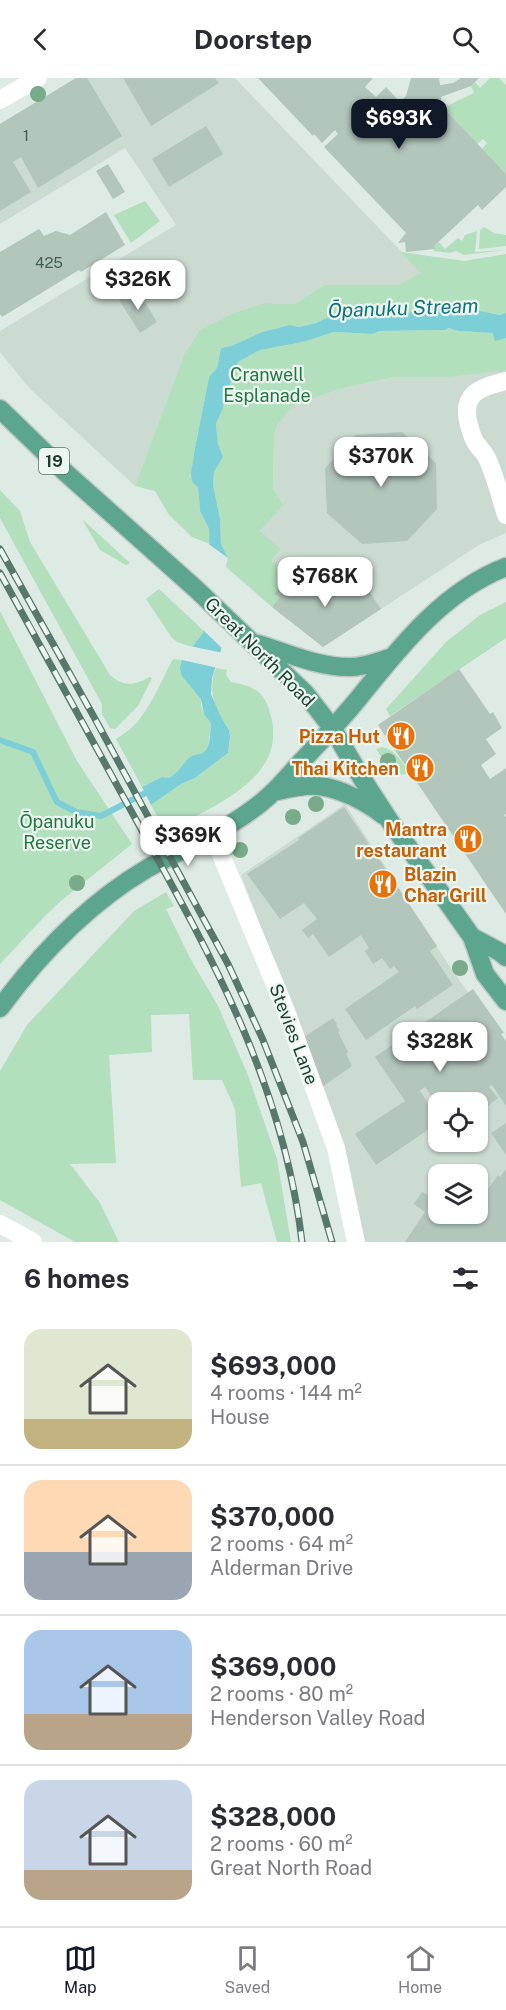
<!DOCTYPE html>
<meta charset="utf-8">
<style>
:root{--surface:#fff;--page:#f2f2f3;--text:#2b2b33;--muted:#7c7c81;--line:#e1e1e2;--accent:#111827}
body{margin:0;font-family:"Public Sans",sans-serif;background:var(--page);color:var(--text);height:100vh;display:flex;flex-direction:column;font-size:22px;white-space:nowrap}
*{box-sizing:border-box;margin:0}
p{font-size:20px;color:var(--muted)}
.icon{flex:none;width:33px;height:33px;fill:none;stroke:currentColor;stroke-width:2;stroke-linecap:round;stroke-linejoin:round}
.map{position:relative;height:1164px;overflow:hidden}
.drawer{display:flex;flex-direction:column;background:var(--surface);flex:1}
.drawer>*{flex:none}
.buttons{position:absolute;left:428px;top:1014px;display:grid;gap:12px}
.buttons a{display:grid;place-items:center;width:60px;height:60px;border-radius:12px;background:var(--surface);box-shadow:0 2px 4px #0004;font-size:30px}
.price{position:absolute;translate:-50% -51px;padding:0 14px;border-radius:12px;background:#fff;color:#222;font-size:20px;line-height:39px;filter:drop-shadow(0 2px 3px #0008)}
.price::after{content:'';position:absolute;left:50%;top:36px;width:18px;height:14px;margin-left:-9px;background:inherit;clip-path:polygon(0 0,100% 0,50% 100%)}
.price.on{background:var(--accent);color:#fff}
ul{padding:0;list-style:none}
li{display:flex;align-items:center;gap:18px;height:150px;padding:0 24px}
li+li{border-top:2px solid var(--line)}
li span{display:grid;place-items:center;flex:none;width:168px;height:120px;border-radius:18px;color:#555}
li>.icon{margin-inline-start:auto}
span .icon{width:72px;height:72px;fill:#fffc;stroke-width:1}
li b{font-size:26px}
h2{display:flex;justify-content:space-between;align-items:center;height:72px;padding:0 24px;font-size:26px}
header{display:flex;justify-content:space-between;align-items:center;height:78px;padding:0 24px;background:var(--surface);font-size:27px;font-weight:700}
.tab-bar{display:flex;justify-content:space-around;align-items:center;height:84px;border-top:2px solid var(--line);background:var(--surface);font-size:16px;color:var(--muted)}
.tab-bar a{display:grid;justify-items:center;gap:3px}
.tab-bar .on{color:var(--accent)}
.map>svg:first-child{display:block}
</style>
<header><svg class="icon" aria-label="back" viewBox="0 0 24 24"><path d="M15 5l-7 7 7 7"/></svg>Doorstep<svg class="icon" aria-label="search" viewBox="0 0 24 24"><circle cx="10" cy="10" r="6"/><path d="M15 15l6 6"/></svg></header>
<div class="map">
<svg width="506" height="1164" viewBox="0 0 506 1164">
<rect width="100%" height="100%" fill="#ddebe4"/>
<path fill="#cbdbd2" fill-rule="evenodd" d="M76 0H235L422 195 398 207H324L295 226 264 225 184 277 135 408 29 310 0 274V253L176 147 125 70 0 146V46Z
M495 292H506V455L479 467 323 569 272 529 279 520 274 516 271 482 260 453 282 427 273 410 274 357 278 346 283 337 292 328 343 310 394 299H448Z
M345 726 450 889 506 967V1164H360L296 940 241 797ZM438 1024H477V1064H438ZM438 1096H477V1136H438Z"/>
<path fill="#b2dfbc" d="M490 0H499L506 7V96L482 71 487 65 483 61 477 66 449 36 447 28 474 15 471 8 475 4 480 10Z
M145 123 160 143 131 165 114 137Z
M484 149 494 155 506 157V168L479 171 480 152Z
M477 153 475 174 506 172 464 177 456 173 450 175 434 173V168L439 164 445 171 458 160 462 163 465 157Z
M401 174 464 183 506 176V235L500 237 491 235H443L419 227 411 234 382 237 329 239 316 245 299 249 290 247 262 254 231 268 221 270 217 290 209 299 194 375V386L190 398 198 409 200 433 209 451 210 466 192 459 169 437 155 413 135 408 184 277 200 252 232 236 264 225 295 226 324 207H398L421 195Z
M449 250 458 253 493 255 506 260V292L448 299H394L343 310 292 328 278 346 274 357 273 410 283 427 260 453 281 471 271 482 290 495 275 515 280 519 272 529 226 489 228 480 221 466 220 441 213 406 214 394 223 379 218 366 216 346 223 330 225 316 235 296 238 284 260 272 303 264 334 254 373 256 379 253 445 252Z
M0 412 20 433 30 464 110 597C123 609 135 608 149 599L152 600 138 628 115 651 110 650 102 636V626L0 440Z
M82 441 130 485 126 487 100 472Z
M159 511 203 552V555L192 569 177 564 172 560 146 521Z
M506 524V560L390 638 386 631 446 564 480 537Z
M0 533 77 683 132 766 63 821 44 839 0 886Z
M173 581 182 582C178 602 192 604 200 619 203 625 200 622 201 628 203 635 207 640 211 645L208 670 204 675 191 679 178 695 169 700 162 699 142 709 116 661C147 644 157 610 173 581Z
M216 590 227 592 226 597 231 604C252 608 264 612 270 635 290 701 212 728 166 754L151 727 181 706 195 700 228 675C228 669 231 662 230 656 229 650 225 645 221 639 212 623 209 607 216 590Z
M382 669C396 671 403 686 410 696L393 697 376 671Z
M166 814 174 828 166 831 190 880 218 928 248 997 277 1081 291 1164H277L261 1105 241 1109 235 1031 222 1002H193L189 936 151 937 152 974 109 977 116 1085 70 1086 100 1125 119 1164H75L0 1122V993L27 947 134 833Z"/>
<path fill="#7dcfd7" d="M426 225 439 230 443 235 474 232 500 237 506 235V260L495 263 493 255 458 253 449 250 445 252 379 253 373 256 334 254 303 264 260 272 238 284 235 296 225 316 223 330 216 346 218 366 223 379 214 394 213 406 220 441 221 466 228 480 226 489 228 534 221 572 212 600 211 616 220 637 229 652 230 659 228 675 195 700 181 706 151 727 142 709 162 699 169 700C180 694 182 686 190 679 194 676 200 677 204 674 211 669 210 653 211 645L204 636 201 621 182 598 180 590 182 582 203 555 210 491 209 451 200 433 198 409C185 401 194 389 194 375L209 299 217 290 221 270 231 268 262 254 290 247 299 249 316 245 329 239 382 237 410 234 419 227Z"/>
<path fill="#ddebe4" d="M207 465 228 480 226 489 229 491 231 535 224 572 201 550 207 491Z
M190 568 223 575 218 590 182 582 184 575Z"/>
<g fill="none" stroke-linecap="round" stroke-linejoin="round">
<path stroke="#7dcfd7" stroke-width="6" d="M0 662 33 674 57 724 76 734 101 738 151 712"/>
</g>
<path fill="#b2c6bc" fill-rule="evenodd" d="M76 0H87L122 58 38 110 21 79 13 84 31 114 0 133V46Z
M123 0H215L219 5 151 48Z
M258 0H373L365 9 376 19 386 9 400 24 406 18 411 0H439L440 7 453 5 461 0H479L471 8 441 19V22H436L506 96V109L482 132 478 127 434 168 435 171 406 174 405 164 398 165 406 155 324 69 338 56 335 52 322 65 314 56 313 58ZM431 32 440 40 428 52 419 43Z
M206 48 223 76 169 109 152 81Z
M108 86 125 114 113 121 96 93Z
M106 134 125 167 81 194 79 192 2 239 0 236V174L39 151 44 158 56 153 70 157Z
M137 211 157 244 140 255 119 222Z
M402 354 436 385 437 431 407 463 362 466 327 435 325 390 356 357Z
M290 495 322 520 358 497 381 531 323 569 272 529 280 519 274 516Z
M459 591 490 636 493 634 502 650 486 661 496 676 481 687 490 701 506 690V736L504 737 506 739V836L378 647Z
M344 729 437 868 430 873 453 907 417 931 415 928 366 962 345 931 399 894 394 888 390 891 382 880 373 886 365 873 369 870 361 857 329 879 313 856 308 860 302 852 317 841 304 825 280 841 247 796 299 762 298 760Z
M473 911 504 955 501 956 506 963V1028L492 1007 489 1009 498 1020 489 1027 477 1044V1024H467L472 1017 461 1024H438V1028L425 1009 420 1013 438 1040V1045L376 1087 355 1056 405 1023 375 979Z
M333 940 337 946 336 947 340 953 338 954 348 974 346 976 352 988 322 1009 304 959Z
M506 1045V1077L491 1055Z
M506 1091V1164H405L425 1134 414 1126 422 1114 434 1120 430 1126 438 1131V1136H446L463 1145 470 1136H477V1126L498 1097 500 1099Z"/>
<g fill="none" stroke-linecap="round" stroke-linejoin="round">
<g stroke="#c0c8c5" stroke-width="21">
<path id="major" d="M0 331 66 395 196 511 305 615 333 651 361 699 389 742 472 859 485 896 506 923
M258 566C288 575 320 590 351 589 365 589 379 583 393 579
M273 714C287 711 304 706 319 708 342 711 366 724 383 737
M472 859 500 874 506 879
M0 930C39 877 90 824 148 790 188 768 235 749 269 718 280 708 290 696 300 685 320 664 340 643 358 621 399 570 443 513 506 489"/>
</g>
<path stroke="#fff" stroke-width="18" d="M0 22 38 0
M506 303C480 309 460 316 469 347 471 353 472 360 476 365 479 370 484 374 487 380 495 397 500 418 506 437
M212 755 286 933 336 1070 356 1164
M0 1146 33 1164"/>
<use href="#major" stroke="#5ca58e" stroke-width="18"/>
<g stroke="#57786d" stroke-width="7">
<path id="rail" d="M0 471 94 639 228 886 263 962 303 1064 332 1164
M0 495C47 579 93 664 140 749 214 883 284 1009 302 1164"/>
</g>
<use href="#rail" stroke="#edf7f2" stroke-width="4.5" stroke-dasharray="14" stroke-linecap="butt"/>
</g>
<g fill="#77ab89">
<circle cx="38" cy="16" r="8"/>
<circle cx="388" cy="683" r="8"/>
<circle cx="316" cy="726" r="8"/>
<circle cx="293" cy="739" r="8"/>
<circle cx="240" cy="772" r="8"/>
<circle cx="77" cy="805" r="8"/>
<circle cx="460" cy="890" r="8"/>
</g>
<defs>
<g id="restaurant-disc" transform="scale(1.5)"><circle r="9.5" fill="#e8710a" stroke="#edf7f2"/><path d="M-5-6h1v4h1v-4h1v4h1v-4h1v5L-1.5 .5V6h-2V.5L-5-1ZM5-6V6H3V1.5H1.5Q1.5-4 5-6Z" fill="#fff"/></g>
</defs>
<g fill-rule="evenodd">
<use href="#restaurant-disc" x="401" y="658"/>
<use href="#restaurant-disc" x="420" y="690"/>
<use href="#restaurant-disc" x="468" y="761"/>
<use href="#restaurant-disc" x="383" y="806"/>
</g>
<g text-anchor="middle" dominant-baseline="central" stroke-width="4.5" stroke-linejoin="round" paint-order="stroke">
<g font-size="15" fill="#425e54">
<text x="26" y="57">1</text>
<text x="49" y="184">425</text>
</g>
<rect fill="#edf7f2" stroke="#5b746b" stroke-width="1.5" x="39" y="370" width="30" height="26" rx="4.5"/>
<g font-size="16" font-weight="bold" fill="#1d3c31">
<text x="54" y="383">19</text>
</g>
<g font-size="18" fill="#23763e" stroke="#edf7f2">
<text x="267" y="296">Cranwell<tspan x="267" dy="21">Esplanade</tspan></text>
<text x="57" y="743">Ōpanuku<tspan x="57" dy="21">Reserve</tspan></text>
</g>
<g font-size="18" fill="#1d3c31" stroke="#edf7f2">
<text transform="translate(260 574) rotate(45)">Great North Road</text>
<text transform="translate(294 956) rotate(69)">Stevies Lane</text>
</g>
<g font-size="18" font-weight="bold" fill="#c56008" stroke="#edf7f2" text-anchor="end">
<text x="380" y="658">Pizza Hut</text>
<text x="399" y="690">Thai Kitchen</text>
<text x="447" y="751">Mantra<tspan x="447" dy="21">restaurant</tspan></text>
<text x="404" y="796" text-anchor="start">Blazin<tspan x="404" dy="21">Char Grill</tspan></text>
</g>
<g font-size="20" font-style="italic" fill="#11727d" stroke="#edf7f2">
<text transform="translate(403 230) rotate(-2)">Ōpanuku Stream</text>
</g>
</g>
</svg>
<div class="buttons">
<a><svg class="icon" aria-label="locate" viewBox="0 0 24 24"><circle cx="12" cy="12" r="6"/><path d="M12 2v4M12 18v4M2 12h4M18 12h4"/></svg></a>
<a><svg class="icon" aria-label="layers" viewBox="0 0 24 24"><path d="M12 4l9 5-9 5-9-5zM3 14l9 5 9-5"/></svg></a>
</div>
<b class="price on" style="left:399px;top:72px">$693K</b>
<b class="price" style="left:138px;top:233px">$326K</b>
<b class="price" style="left:381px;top:410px">$370K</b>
<b class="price" style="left:325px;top:530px">$768K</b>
<b class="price" style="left:188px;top:789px">$369K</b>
<b class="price" style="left:440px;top:995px">$328K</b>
</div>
<section class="drawer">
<h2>6 homes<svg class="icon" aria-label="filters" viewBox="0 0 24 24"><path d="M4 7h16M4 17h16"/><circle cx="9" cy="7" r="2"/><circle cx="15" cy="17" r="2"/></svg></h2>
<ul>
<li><span style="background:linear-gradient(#dfe7d0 75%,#c2b280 0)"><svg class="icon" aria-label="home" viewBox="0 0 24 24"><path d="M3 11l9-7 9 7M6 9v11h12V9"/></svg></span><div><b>$693,000</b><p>4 rooms · 144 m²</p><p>House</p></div></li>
<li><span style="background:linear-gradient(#ffd9b3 60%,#9aa5b1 0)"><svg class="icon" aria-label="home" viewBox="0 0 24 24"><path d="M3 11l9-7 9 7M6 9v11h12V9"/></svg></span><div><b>$370,000</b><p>2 rooms · 64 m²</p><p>Alderman Drive</p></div></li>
<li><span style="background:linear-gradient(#a9c7e8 70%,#b9a48a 0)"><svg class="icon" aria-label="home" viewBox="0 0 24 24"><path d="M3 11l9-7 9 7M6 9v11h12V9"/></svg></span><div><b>$369,000</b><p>2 rooms · 80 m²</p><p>Henderson Valley Road</p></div></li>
<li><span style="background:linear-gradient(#c9d6e8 75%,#b9a48a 0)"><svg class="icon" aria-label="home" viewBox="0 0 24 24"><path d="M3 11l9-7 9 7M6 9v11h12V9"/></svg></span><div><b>$328,000</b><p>2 rooms · 60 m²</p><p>Great North Road</p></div></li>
</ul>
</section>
<nav class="tab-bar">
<a class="on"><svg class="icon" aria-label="map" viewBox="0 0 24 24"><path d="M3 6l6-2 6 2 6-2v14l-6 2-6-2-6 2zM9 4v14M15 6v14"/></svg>Map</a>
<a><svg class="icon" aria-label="saved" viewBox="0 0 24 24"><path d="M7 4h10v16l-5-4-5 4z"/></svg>Saved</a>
<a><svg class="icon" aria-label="home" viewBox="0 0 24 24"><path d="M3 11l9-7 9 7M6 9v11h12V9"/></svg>Home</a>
</nav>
